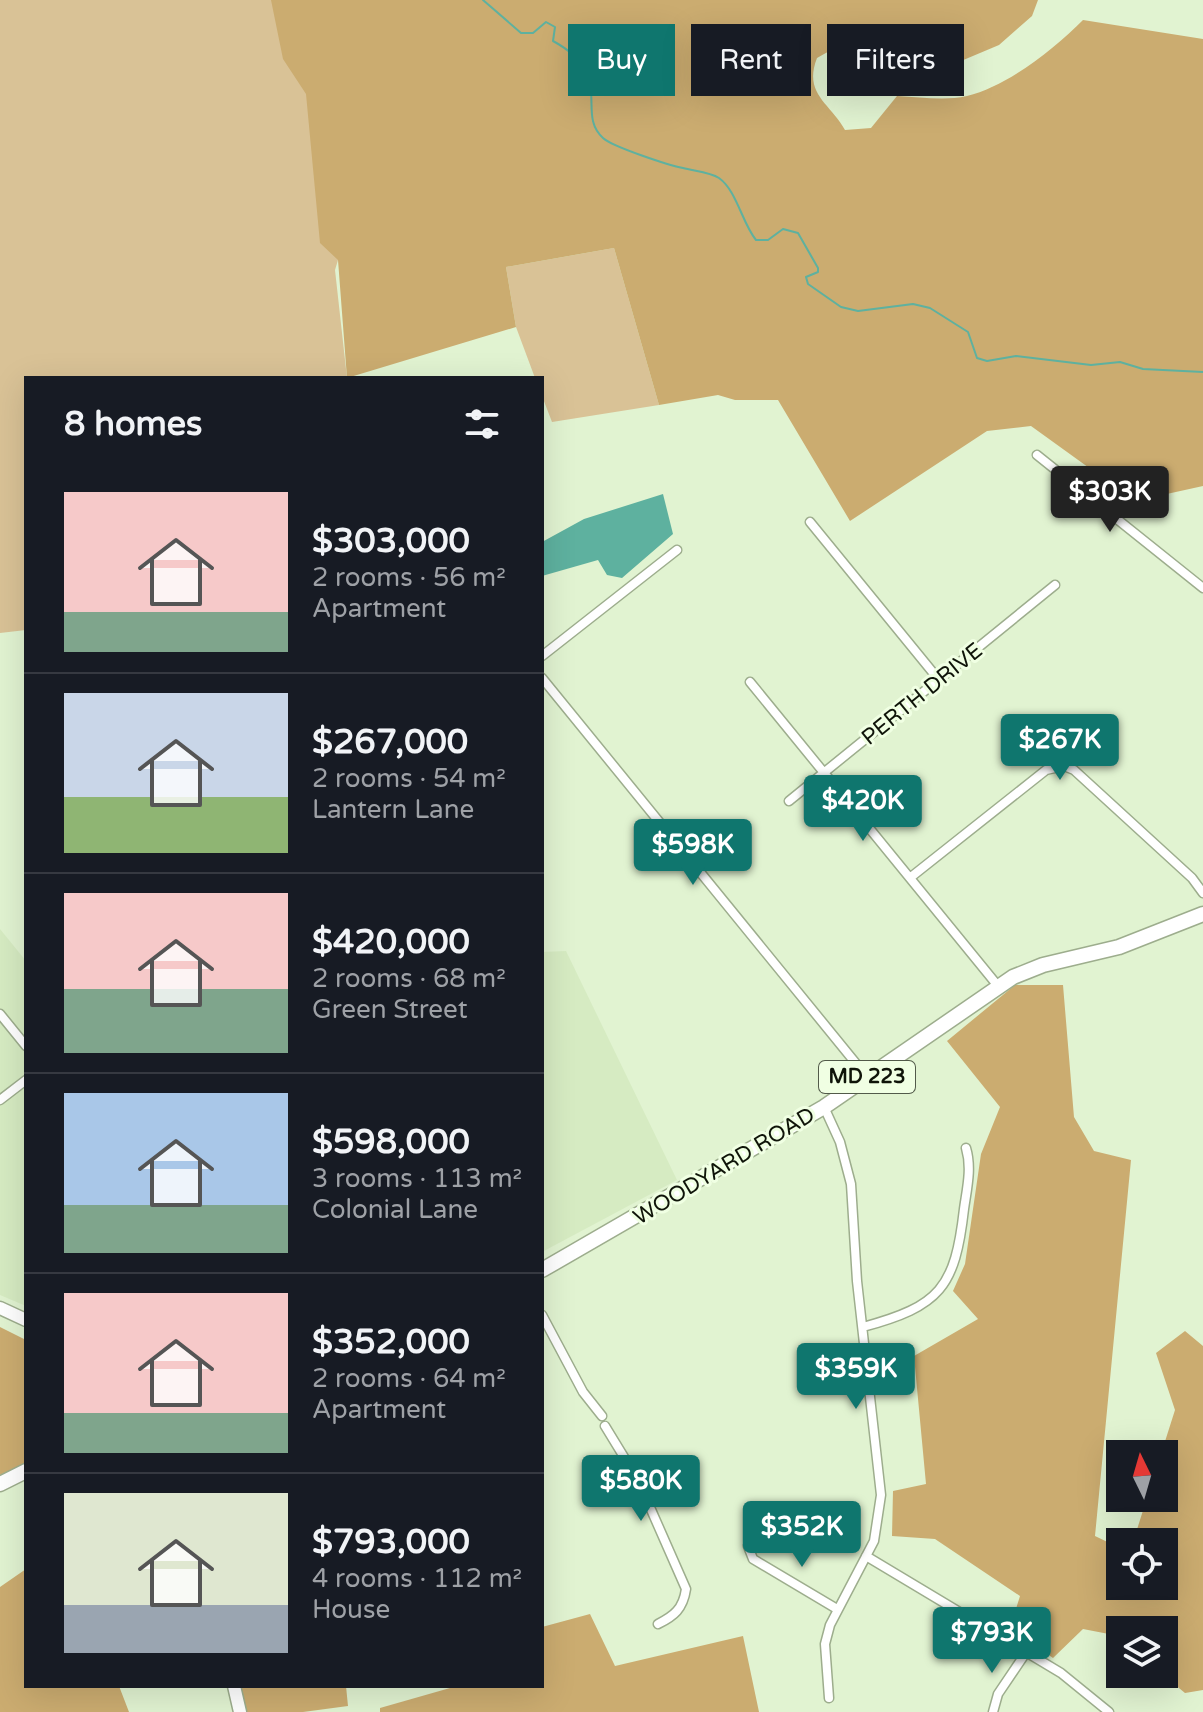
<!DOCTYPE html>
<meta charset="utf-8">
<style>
:root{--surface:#171b24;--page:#20242c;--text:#f1f3f6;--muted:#9ea1a6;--line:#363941;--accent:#0f766e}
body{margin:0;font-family:"Varela Round",sans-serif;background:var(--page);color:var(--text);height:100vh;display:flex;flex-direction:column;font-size:30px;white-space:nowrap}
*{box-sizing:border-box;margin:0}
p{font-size:26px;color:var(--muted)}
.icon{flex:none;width:44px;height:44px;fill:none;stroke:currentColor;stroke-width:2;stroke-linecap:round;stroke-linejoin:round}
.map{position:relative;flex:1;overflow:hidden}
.drawer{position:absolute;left:24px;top:376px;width:520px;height:1312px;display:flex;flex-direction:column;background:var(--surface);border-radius:0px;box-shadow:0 8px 32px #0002}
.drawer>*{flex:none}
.banner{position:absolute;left:568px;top:24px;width:514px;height:72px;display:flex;gap:16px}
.needle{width:52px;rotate:355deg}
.fabs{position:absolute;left:1106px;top:1440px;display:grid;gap:16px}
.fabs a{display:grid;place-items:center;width:72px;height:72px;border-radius:0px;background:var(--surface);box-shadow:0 8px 32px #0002;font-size:40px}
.price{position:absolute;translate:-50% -68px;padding:0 18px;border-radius:8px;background:var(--accent);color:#fff;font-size:26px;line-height:52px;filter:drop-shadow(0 2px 4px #0008)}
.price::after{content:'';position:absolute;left:50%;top:48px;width:24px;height:18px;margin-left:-12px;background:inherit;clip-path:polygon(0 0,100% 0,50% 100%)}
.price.active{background:#222;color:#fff}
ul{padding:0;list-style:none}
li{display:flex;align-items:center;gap:24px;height:200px;padding:0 40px}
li+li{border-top:2px solid var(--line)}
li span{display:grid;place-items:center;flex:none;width:224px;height:160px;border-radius:0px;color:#555}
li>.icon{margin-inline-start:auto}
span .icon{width:96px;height:96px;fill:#fffc;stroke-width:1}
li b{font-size:34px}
h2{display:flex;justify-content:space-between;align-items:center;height:96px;padding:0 40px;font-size:34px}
.chip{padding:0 28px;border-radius:0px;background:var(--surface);box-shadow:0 8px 32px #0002;font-size:28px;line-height:72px}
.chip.active{background:var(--accent);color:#fff}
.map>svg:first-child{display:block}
</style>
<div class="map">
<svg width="1203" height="1712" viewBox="0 0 1203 1712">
<rect width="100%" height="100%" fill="#e1f3d1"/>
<path fill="#d6ebc2" d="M0 929 26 961V1306L0 1295Z
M566 951 677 1180 542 1252V952Z"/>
<path fill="#d9c296" d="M0 0H305L338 260 335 270 347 378H26V630L0 633Z
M614 248 659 405 552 422 542 396V378H535L516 327 506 267Z"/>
<path fill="#cbac70" d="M271 0H1038L1032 16 999 45 961 61 893 66 840 45 817 58C803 94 830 103 845 130L871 128 897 96C920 97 945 101 967 96 1008 86 1054 49 1083 20L1203 39V486L1135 501 1031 426 987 431 850 521 778 400H735L718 395 659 405 614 248 506 267 516 327 347 378 338 260 320 243 306 94 283 59Z
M1015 985H1063L1074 1117 1094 1151 1131 1160 1095 1536 1120 1548V1586H1164V1542H1133L1147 1498H1164V1454H1161L1175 1410 1156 1353 1185 1331 1203 1346V1690L1185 1693 1162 1674 1164 1630H1120V1640L1114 1635 1083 1629 1053 1658 1010 1628 1020 1596 935 1539 892 1536 893 1491 926 1484 914 1356 978 1319 953 1291 965 1264 981 1154 1000 1107 947 1041Z
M0 1327 26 1340V1463L0 1475Z
M26 1569V1686H119L129 1712H0V1587Z
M590 1614 615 1666 743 1636 759 1712H380V1708L457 1686H542V1627Z
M236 1686H346L348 1706 303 1712H240Z"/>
<path fill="#5eb19f" d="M663 494 673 534 622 578 607 575 598 560 542 576V542L584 519Z"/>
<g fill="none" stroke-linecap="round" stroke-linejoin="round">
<path stroke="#5eb19f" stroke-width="2" d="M483 0 521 33H533L546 22 555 27 553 41C616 75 575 113 603 138 613 147 668 165 683 168 694 171 710 172 719 178 737 191 742 223 756 240H768L783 229 798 233 818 268V272L806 277 808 284 841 307 858 311 913 304 930 308 968 332 977 358 987 361 1016 356 1091 365 1120 362 1143 369 1203 372"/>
<g stroke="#9dad8d" stroke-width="11">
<path id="street" d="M1037 455 1203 588
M810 522 939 680
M542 656 677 550
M542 678 867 1077
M750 682 998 986
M789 801 1055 585
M911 877 1046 770 1064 766 1074 770 1192 878 1203 893
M0 1014 26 1046
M0 1100 26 1080
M824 1107 840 1142 851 1184 857 1281 881 1495 874 1541 830 1625 825 1644 829 1698
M542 1315 583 1392 602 1416
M863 1327C940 1306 955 1288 964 1209 967 1188 972 1168 966 1148
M605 1426 638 1480 686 1589C683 1609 674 1616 658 1624
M748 1546 753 1559 837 1609
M866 1556 1061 1673 1109 1712
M993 1712 998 1694 1025 1654"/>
</g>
<g stroke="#9dad8d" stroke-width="15">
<path id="secondary" d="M0 1308 26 1320
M234 1686 240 1712"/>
</g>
<g stroke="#9dad8d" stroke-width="17">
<path id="primary" d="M542 1270 824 1107 1013 977 1043 965 1119 947 1203 914
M0 1484 26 1471"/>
</g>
<use href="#street" stroke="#fff" stroke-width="8"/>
<use href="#secondary" stroke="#fff" stroke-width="12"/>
<use href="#primary" stroke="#fff" stroke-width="14"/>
</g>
<g text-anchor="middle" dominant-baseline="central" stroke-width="6" stroke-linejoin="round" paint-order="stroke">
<rect fill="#f0ffe3" stroke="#525a4a" stroke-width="2" x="819" y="1061" width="96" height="32" rx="6"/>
<g font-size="20" font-weight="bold" fill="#0f1409">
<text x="867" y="1077">MD 223</text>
</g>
<g font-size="22" fill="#0f1409" stroke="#f0ffe3">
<text transform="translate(922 694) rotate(-39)">PERTH DRIVE</text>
<text transform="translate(724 1166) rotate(-31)">WOODYARD ROAD</text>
</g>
</g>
</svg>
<div class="fabs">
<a><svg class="needle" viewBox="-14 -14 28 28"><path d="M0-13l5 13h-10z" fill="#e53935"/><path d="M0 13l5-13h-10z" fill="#9ea1a6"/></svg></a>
<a><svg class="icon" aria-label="locate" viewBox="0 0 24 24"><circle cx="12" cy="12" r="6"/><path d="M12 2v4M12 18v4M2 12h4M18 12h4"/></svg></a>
<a><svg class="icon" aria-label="layers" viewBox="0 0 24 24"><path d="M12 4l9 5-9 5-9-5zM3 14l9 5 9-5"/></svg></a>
</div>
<b class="price active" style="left:1110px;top:534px">$303K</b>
<b class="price" style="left:1060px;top:782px">$267K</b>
<b class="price" style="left:863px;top:843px">$420K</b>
<b class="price" style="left:693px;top:887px">$598K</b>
<b class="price" style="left:856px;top:1411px">$359K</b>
<b class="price" style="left:641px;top:1523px">$580K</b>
<b class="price" style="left:802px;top:1569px">$352K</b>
<b class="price" style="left:992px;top:1675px">$793K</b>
<div class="banner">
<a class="chip active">Buy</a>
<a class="chip">Rent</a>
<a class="chip">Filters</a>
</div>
<section class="drawer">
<h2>8 homes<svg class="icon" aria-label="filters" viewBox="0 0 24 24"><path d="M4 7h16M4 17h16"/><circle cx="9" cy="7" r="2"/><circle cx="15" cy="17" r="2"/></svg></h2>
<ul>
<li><span style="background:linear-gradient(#f6c9c9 75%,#7fa58c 0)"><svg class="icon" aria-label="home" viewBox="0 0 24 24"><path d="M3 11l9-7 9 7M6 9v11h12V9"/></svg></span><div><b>$303,000</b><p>2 rooms · 56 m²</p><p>Apartment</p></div></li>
<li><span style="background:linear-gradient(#c9d6e8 65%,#8fb573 0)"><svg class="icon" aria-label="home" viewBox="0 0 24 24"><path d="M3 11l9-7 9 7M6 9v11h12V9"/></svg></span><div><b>$267,000</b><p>2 rooms · 54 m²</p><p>Lantern Lane</p></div></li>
<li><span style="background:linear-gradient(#f6c9c9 60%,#7fa58c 0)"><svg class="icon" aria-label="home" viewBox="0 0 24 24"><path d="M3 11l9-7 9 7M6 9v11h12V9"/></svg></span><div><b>$420,000</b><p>2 rooms · 68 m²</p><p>Green Street</p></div></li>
<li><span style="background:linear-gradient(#a9c7e8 70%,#7fa58c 0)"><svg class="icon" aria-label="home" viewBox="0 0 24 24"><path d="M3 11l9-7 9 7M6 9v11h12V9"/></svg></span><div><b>$598,000</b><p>3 rooms · 113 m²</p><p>Colonial Lane</p></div></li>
<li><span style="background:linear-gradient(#f6c9c9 75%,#7fa58c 0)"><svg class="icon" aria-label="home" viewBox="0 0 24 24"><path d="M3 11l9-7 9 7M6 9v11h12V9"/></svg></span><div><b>$352,000</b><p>2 rooms · 64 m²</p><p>Apartment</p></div></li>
<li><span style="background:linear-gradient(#dfe7d0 70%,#9aa5b1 0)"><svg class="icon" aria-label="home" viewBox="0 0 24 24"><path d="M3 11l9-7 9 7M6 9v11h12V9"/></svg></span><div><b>$793,000</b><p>4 rooms · 112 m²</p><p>House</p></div></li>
</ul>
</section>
</div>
